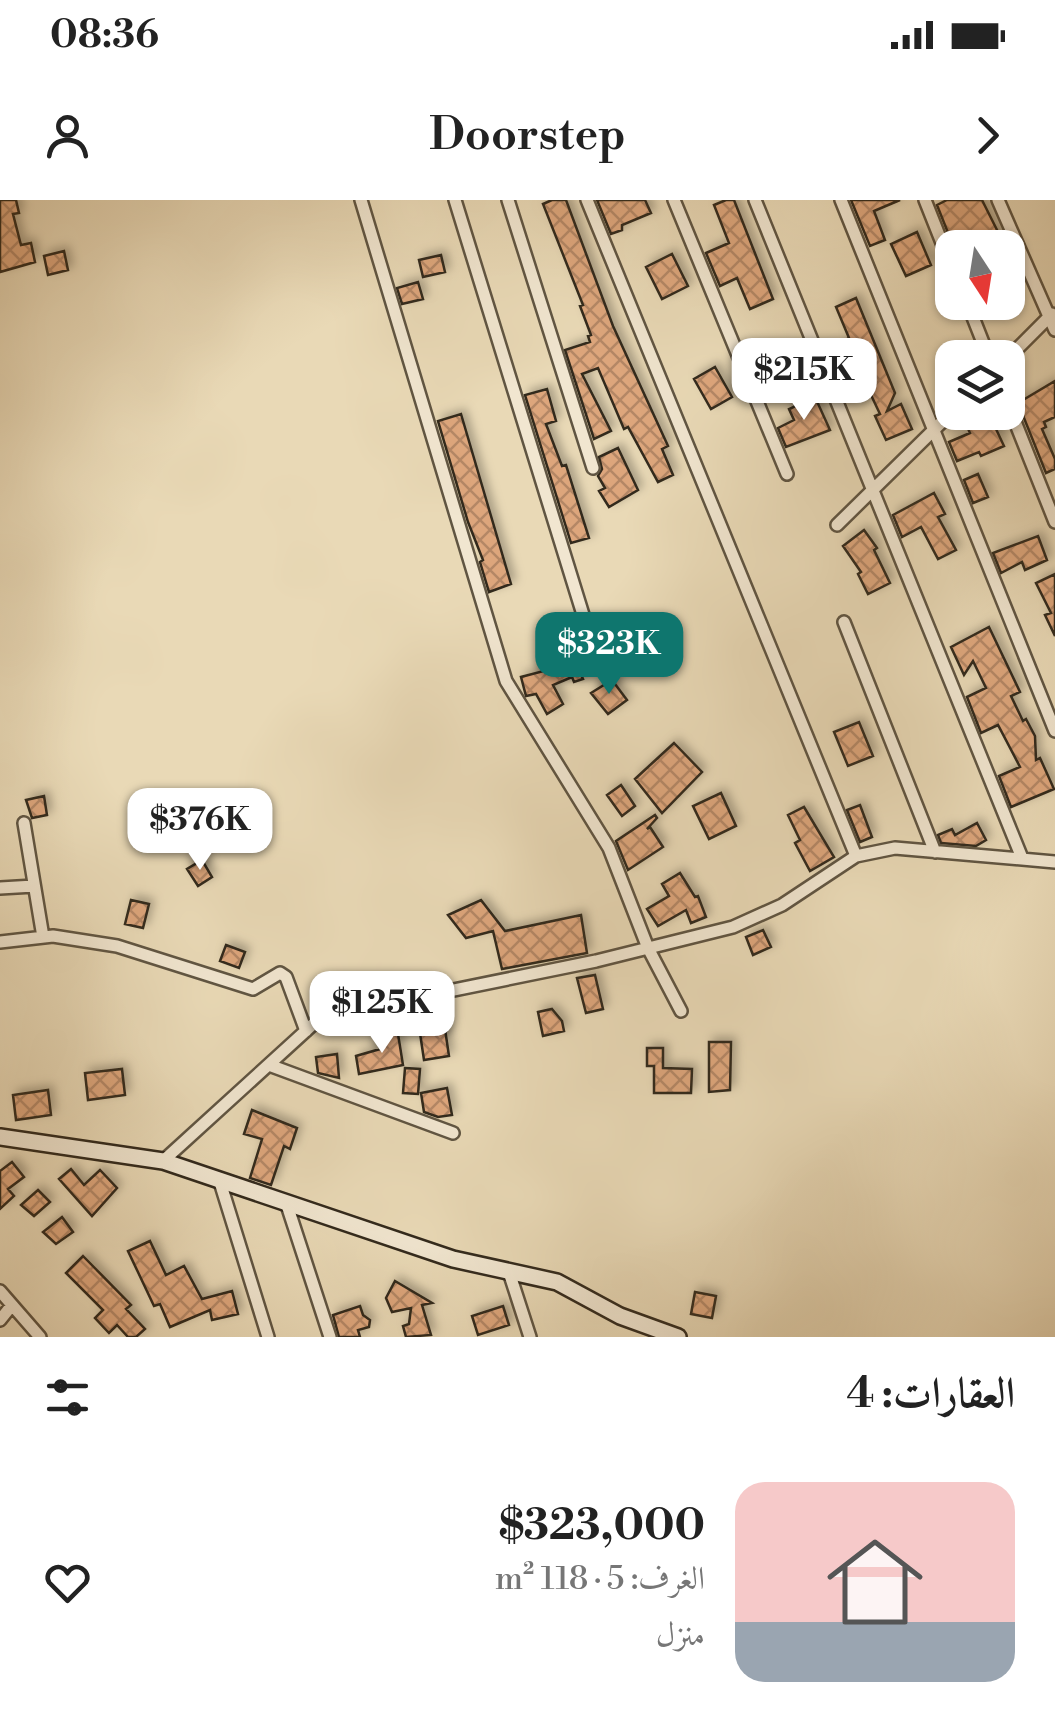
<!DOCTYPE html>
<html lang="ar">
<meta charset="utf-8">
<style>
:root{--surface:#fff;--page:#f2f2f2;--text:#222;--muted:#767676;--line:#e0e0e0;--accent:#0f766e}
body{margin:0;font-family:"Libre Bodoni",Amiri,serif;background:var(--page);color:var(--text);direction:rtl;height:100vh;display:flex;flex-direction:column;font-size:38px;white-space:nowrap}
*{box-sizing:border-box;margin:0}
p{font-size:32px;color:var(--muted)}
.icon{flex:none;width:55px;height:55px;fill:none;stroke:currentColor;stroke-width:2;stroke-linecap:round;stroke-linejoin:round}
.map{position:relative;height:1137px;overflow:hidden;direction:ltr}
.drawer{display:flex;flex-direction:column;background:var(--surface);flex:1}
.drawer>*{flex:none}
.needle{width:65px;rotate:168deg}
.controls{position:absolute;left:935px;top:30px;display:grid;gap:20px}
.controls a{display:grid;place-items:center;width:90px;height:90px;border-radius:20px;background:var(--surface);box-shadow:0 2px 8px #0004;font-size:50px}
.price{position:absolute;translate:-50% -85px;padding:0 22px;border-radius:20px;background:#fff;color:#222;font-size:32px;line-height:65px;filter:drop-shadow(0 2px 5px #0008)}
.price::after{content:'';position:absolute;left:50%;top:60px;width:30px;height:22px;margin-left:-15px;background:inherit;clip-path:polygon(0 0,100% 0,50% 100%)}
.price.active{background:var(--accent);color:#fff}
ul{padding:0;list-style:none}
li{display:flex;align-items:center;gap:30px;height:250px;padding:0 40px}
li+li{border-top:2px solid var(--line)}
li span{display:grid;place-items:center;flex:none;width:280px;height:200px;border-radius:30px;color:#555}
li>.icon{margin-inline-start:auto}
span .icon{width:120px;height:120px;fill:#fffc;stroke-width:1}
li b{font-size:42px}
h2{display:flex;justify-content:space-between;align-items:center;height:120px;padding:0 40px;font-size:42px}
.status{display:flex;justify-content:space-between;align-items:center;height:70px;padding:0 50px;background:var(--surface);direction:ltr}
.status svg{height:28px;fill:currentColor}
header{display:flex;justify-content:space-between;align-items:center;height:130px;padding:0 40px;background:var(--surface);font-size:45px;font-weight:600}
.map>svg:first-child{display:block}
</style>
<div class="status"><b>08:36</b><svg viewBox="0 0 49 12"><path d="M0 12V9h3v3zM5 12V6h3v6zM10 12V3h3v9zM15 12V0h3v12zM26 1h20v11H26zM47 4h2v5h-2z"/></svg></div>
<header><svg class="icon" aria-label="forward" viewBox="0 0 24 24"><path d="M9 5l7 7-7 7"/></svg>Doorstep<svg class="icon" aria-label="person" viewBox="0 0 24 24"><circle cx="12" cy="8" r="4"/><path d="M4 21q1-7 8-7t8 7"/></svg></header>
<div class="map">
<svg width="1055" height="1137" viewBox="0 0 1055 1137">
<defs>
<pattern id="building-cross-hatch" width="8" height="8" patternUnits="userSpaceOnUse" patternTransform="scale(2.5)"><rect width="8" height="8" fill="#dda67c"/><path d="M0 0l8 8M0 8l8-8" fill="none" stroke="#b48765"/></pattern>
<filter id="shadow"><feDropShadow dx="4.5" dy="-4.5" stdDeviation="5" flood-color="#0004"/></filter>
</defs>
<rect width="100%" height="100%" fill="#e9d9b6"/>
<filter id="stains"><feTurbulence type="fractalNoise" baseFrequency=".002" numOctaves="4"/><feColorMatrix values="0 0 0 0 .2 0 0 0 0 .09 0 0 0 0 .02 0 0 0 .5 -.17"/></filter>
<radialGradient id="worn" r=".72"><stop offset=".6" stop-color="#630" stop-opacity="0"/><stop offset="1" stop-color="#630" stop-opacity=".3"/></radialGradient>
<path fill="url(#building-cross-hatch)" stroke="#32291c" stroke-width="2.5" filter="url(#shadow)" d="M0 0H16L19 13 13 14 21 45 31 43 35 62 0 72Z
M552 0H566L613 126 668 246 662 249 673 275 658 282 628 227 624 229 598 168 582 174 611 231 594 239 565 150 590 142 588 136 591 135 580 106 583 105 543 4Z
M597 0H645L651 13 622 25V30L611 34Z
M726 0H734L773 99 750 109 737 78 720 86 706 53 729 43 714 5Z
M851 0H900L874 11 885 40 870 46Z
M947 0H982L1002 40 987 48H954L937 5Z
M917 32 931 65 906 76 891 44Z
M64 51 68 70 48 75 44 56Z
M672 54 688 86 662 99 646 67Z
M441 55 445 72 423 77 419 60Z
M418 82 423 99 402 104 397 88Z
M856 98 895 193 887 211 901 204 912 229 886 240 875 216 880 214 845 140 849 138 836 107Z
M715 167 732 197 711 209 694 179Z
M1055 181V217L1044 222 1046 227 1042 229 1055 259V269L1046 273 1018 203Z
M547 189 556 221 546 224 562 266 566 265 589 338 571 343 525 195Z
M815 197 830 230 786 247 778 228 794 220 789 209Z
M988 212 1004 246 981 256 979 252 957 261 949 242 970 233 965 222Z
M461 214 511 384 489 392 480 362 483 360 468 322 438 221Z
M618 248 638 290 609 307 599 291 605 288 598 276 602 269 599 257Z
M978 274 988 297 973 303 964 280Z
M934 293 945 314 938 317 956 350 938 359 921 327 902 337 893 315Z
M864 330 877 348 874 350 890 383 868 394 858 374 861 372 843 346Z
M1038 336 1047 360 1025 370 1022 362 1001 373 993 353Z
M1055 374V436L1045 415 1051 413 1036 383Z
M989 427 1020 492 1011 496 1023 521 1026 519 1035 536 1036 560 1040 558 1054 589 1011 607 999 576 1020 567 998 525 981 533 967 497 986 488 973 461 964 475 951 447Z
M562 461 565 469 577 465 583 479 574 482 572 477 553 485 563 504 547 514 536 494 526 496 521 477 544 471 543 468Z
M612 480 627 500 608 514 591 493Z
M859 522 873 556 848 566 834 532Z
M674 543 702 572 662 613 635 579Z
M621 585 635 606 622 616 607 595Z
M721 593 736 626 709 639 693 606Z
M44 596 47 615 32 618 26 600Z
M860 605 872 637 860 642 847 610Z
M804 607 834 657 810 671 795 643 800 640 788 615Z
M655 615 657 618 647 629 650 627 663 647 628 670 616 641Z
M977 623 986 640 976 646 941 643 938 635 952 629 955 635Z
M169 625 178 642 163 650 154 633Z
M202 660 212 677 198 686 187 669Z
M680 673 695 697 698 696 706 717 691 723 686 710 658 726 647 709 669 696 662 684Z
M131 700 149 704 143 728 125 724Z
M481 700 505 731 581 715 587 753 502 769 493 731 466 738 448 715Z
M763 730 771 747 753 755 746 737Z
M226 745 245 752 239 768 220 761Z
M595 775 603 809 586 813 577 778Z
M442 809 449 856 424 860 417 813Z
M552 809 562 821 564 831 543 836 538 812Z
M398 834 403 865 359 874 356 856 380 849 378 837Z
M709 842H731L730 890 709 892Z
M647 848H663V868L692 869 691 893H654V866H647Z
M337 854 339 878 318 873 316 857Z
M405 868 420 869 418 894 403 893Z
M122 869 125 895 88 900 85 873Z
M447 888 452 915 438 917 424 912 421 893Z
M48 890 51 915 16 920 13 895Z
M252 910 297 928 290 949 284 946 271 985 250 978 262 939 244 934Z
M12 962 24 977 8 989 14 996 0 1009V971Z
M71 969 84 985 100 970 117 988 92 1016 59 979Z
M38 990 50 1002 34 1016 21 1005Z
M62 1017 73 1032 56 1044 43 1032Z
M150 1041 166 1075 184 1066 202 1099 232 1091 238 1114 212 1120 210 1110 170 1127 160 1104 154 1106 128 1051Z
M83 1056 131 1105 126 1109 145 1129 136 1137H128L117 1125 109 1133 95 1118 103 1110 66 1073Z
M395 1081 432 1103 422 1105 431 1135 406 1137 403 1126 409 1124 411 1108 392 1112 386 1098Z
M695 1092 716 1096 712 1118 691 1114Z
M360 1106 363 1115 370 1120 369 1127 358 1130 360 1137H339L333 1115Z
M503 1106 509 1125 478 1135 472 1116Z"/>
<g fill="none" stroke-linecap="round" stroke-linejoin="round">
<g stroke="#605542" stroke-width="16">
<path id="street" d="M361 0 506 481 609 648 648 748 681 811
M455 0 597 460
M508 0 593 268
M587 0 856 656
M674 0 787 274
M755 0 1022 658
M841 0 1055 531
M925 0 952 68
M998 0 1055 130
M967 102 989 158
M1008 158 1052 114
M1008 204 1055 322
M837 325 952 212
M844 422 935 652
M24 623 43 737
M0 688 34 686
M0 742 53 736 117 746 253 789 280 773 286 777 306 831
M269 865 453 933
M163 961 321 817 596 761 733 727 782 705 856 656 895 648 1055 662
M220 982 268 1137
M287 1005 330 1137
M509 1072 530 1137
M0 1091 40 1137
M0 1120 12 1105"/>
</g>
<g stroke="#32291c" stroke-width="20">
<path id="secondary" d="M0 937 163 961 453 1059 557 1082 620 1116 678 1137"/>
</g>
<use href="#street" stroke="#f1e6d0" stroke-width="11"/>
<use href="#secondary" stroke="#f1e6d0" stroke-width="15"/>
</g>
<rect width="100%" height="100%" filter="url(#stains)"/>
<rect width="100%" height="100%" fill="url(#worn)"/>
</svg>
<div class="controls">
<a><svg class="needle" viewBox="-14 -14 28 28"><path d="M0-13l5 13h-10z" fill="#e53935"/><path d="M0 13l5-13h-10z" fill="#767676"/></svg></a>
<a><svg class="icon" aria-label="layers" viewBox="0 0 24 24"><path d="M12 4l9 5-9 5-9-5zM3 14l9 5 9-5"/></svg></a>
</div>
<b class="price" style="left:804px;top:223px">$215K</b>
<b class="price active" style="left:609px;top:497px">$323K</b>
<b class="price" style="left:200px;top:673px">$376K</b>
<b class="price" style="left:382px;top:856px">$125K</b>
</div>
<section class="drawer">
<h2>العقارات: 4<svg class="icon" aria-label="filters" viewBox="0 0 24 24"><path d="M4 7h16M4 17h16"/><circle cx="9" cy="7" r="2"/><circle cx="15" cy="17" r="2"/></svg></h2>
<ul>
<li><span style="background:linear-gradient(#f6c9c9 70%,#9aa5b1 0)"><svg class="icon" aria-label="home" viewBox="0 0 24 24"><path d="M3 11l9-7 9 7M6 9v11h12V9"/></svg></span><div><b>$323,000</b><p>الغرف: 5 · 118 m²</p><p>منزل</p></div><svg class="icon" aria-label="heart" viewBox="0 0 24 24"><path d="M12 20l-8-8c-3-5 5-10 8-4 3-6 11-1 8 4z"/></svg></li>
</ul>
</section>
